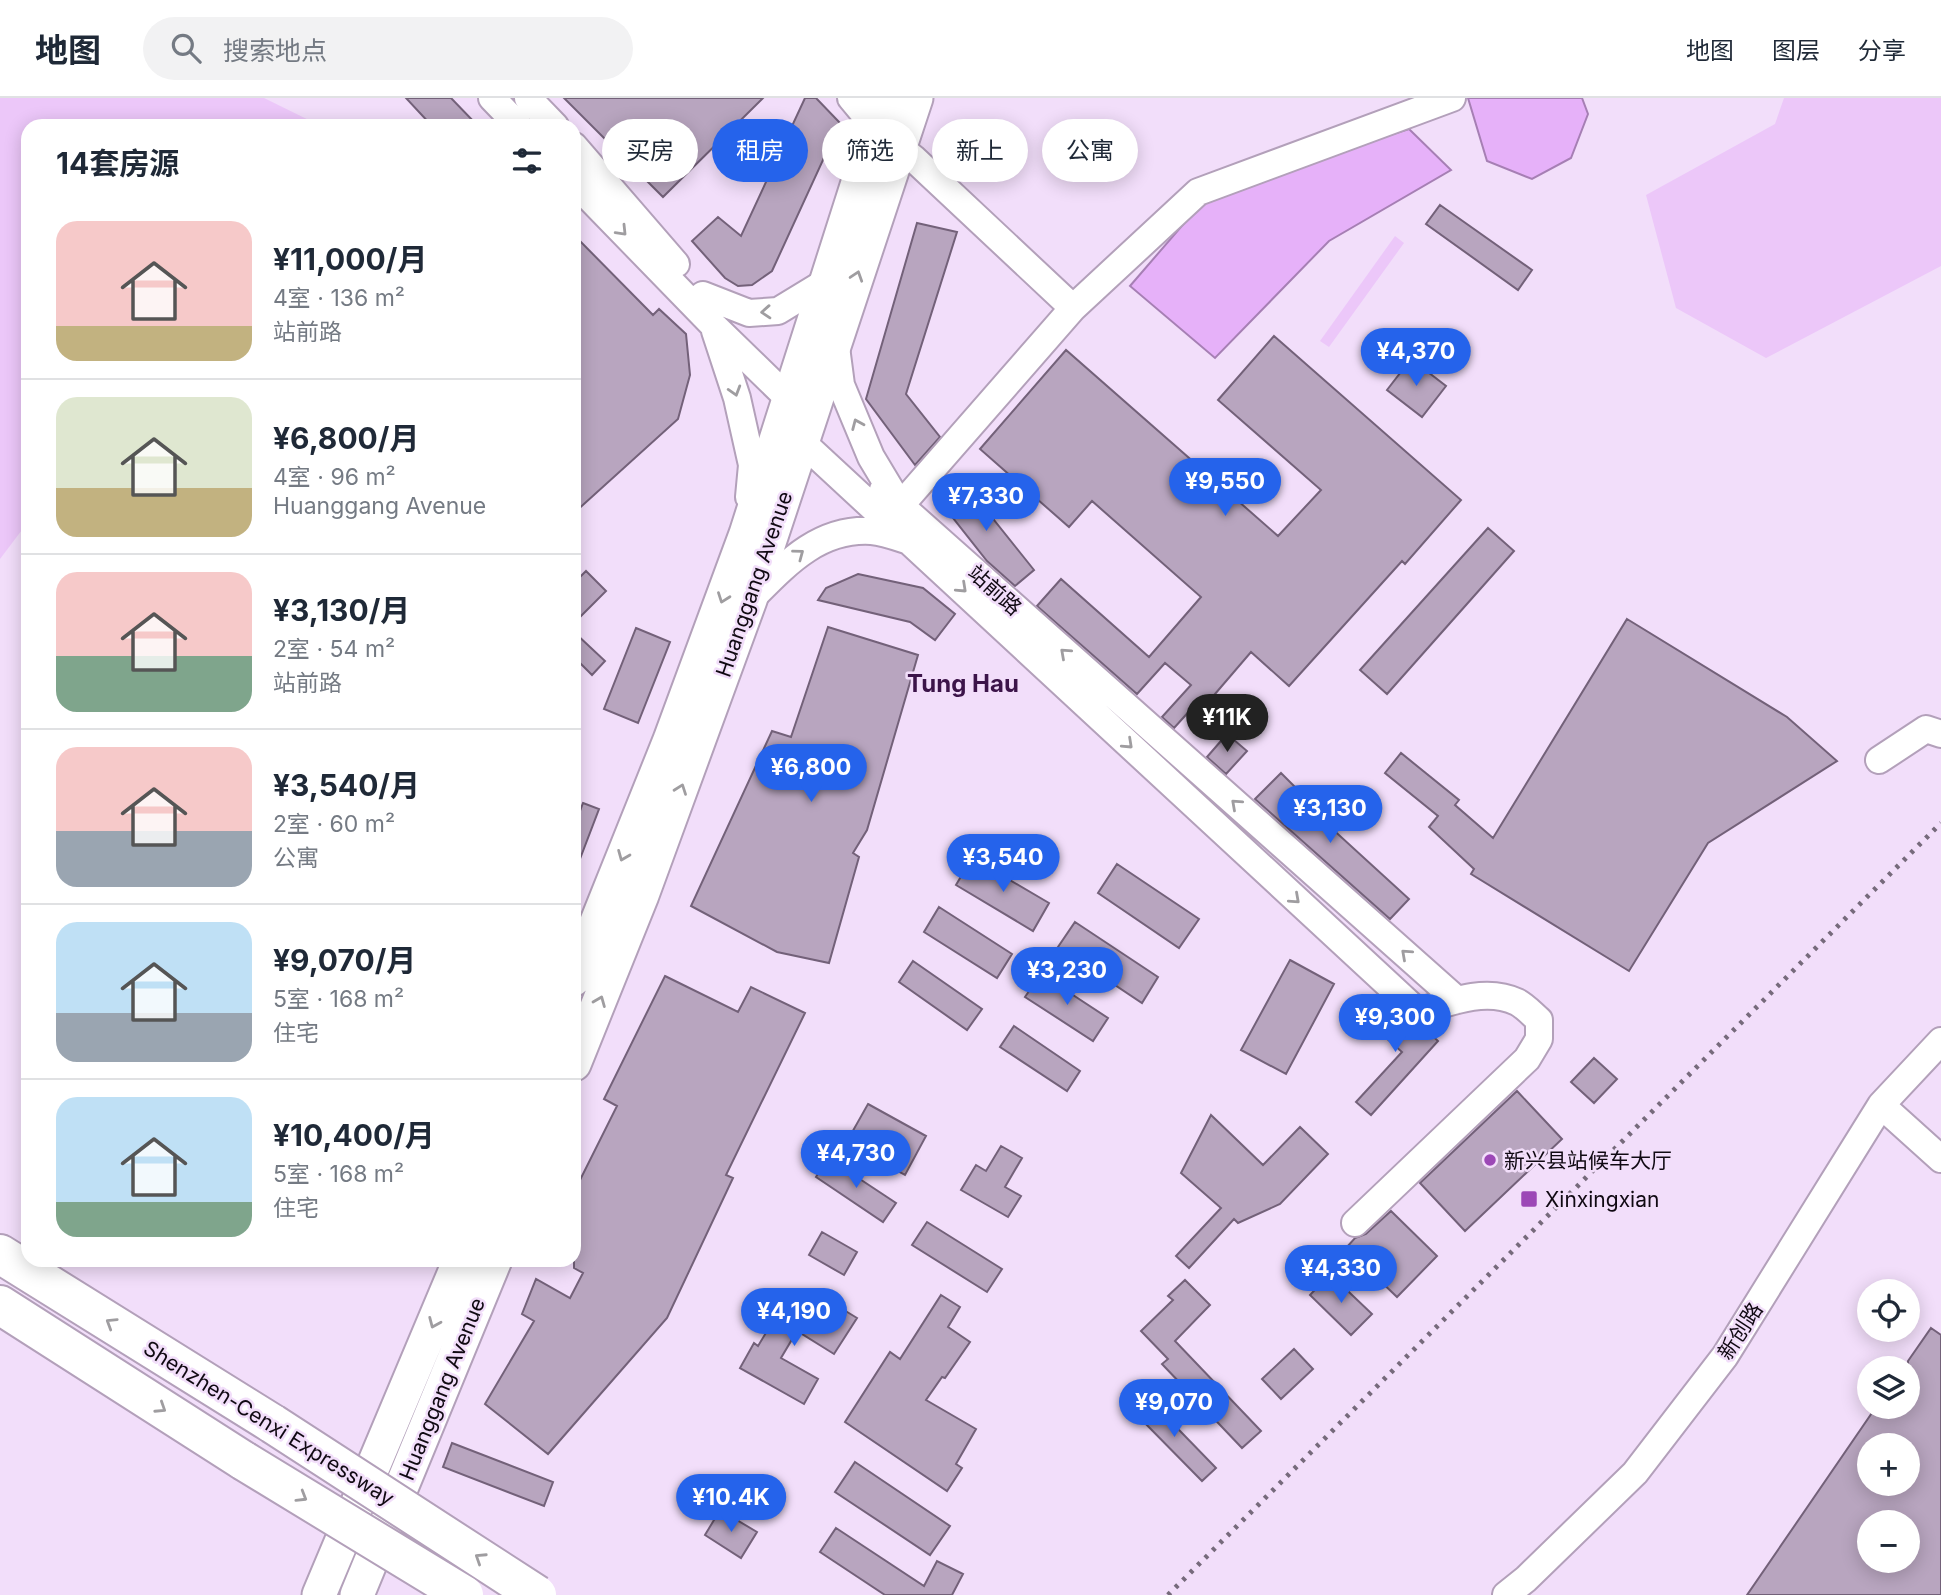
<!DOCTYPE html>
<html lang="zh">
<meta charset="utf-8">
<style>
:root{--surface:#fff;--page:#f2f2f3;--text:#1f2937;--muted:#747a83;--line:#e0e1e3;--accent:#2563eb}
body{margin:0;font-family:Inter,"Noto Sans SC",sans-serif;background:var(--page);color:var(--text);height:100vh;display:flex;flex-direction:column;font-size:26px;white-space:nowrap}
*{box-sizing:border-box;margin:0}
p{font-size:23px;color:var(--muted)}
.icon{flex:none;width:38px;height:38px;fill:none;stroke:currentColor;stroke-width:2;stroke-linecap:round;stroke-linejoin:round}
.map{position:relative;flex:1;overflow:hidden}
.side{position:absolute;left:21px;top:21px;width:560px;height:1148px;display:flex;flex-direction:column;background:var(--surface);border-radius:21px;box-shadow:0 4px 18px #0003}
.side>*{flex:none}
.hud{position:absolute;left:602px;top:21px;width:665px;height:63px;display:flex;gap:14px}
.tools{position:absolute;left:1857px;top:1181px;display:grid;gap:14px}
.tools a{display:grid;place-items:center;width:63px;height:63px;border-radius:50%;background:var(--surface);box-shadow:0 4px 18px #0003;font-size:35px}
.price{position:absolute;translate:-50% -60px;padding:0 16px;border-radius:24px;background:var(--accent);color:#fff;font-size:23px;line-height:46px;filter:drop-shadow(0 2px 4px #0008)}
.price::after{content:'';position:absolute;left:50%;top:42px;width:21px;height:16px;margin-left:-10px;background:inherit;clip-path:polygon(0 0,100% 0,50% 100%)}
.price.on{background:#222;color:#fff}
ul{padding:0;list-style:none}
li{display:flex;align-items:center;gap:21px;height:175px;padding:0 35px}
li+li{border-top:2px solid var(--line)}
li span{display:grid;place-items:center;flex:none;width:196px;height:140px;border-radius:21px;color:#555}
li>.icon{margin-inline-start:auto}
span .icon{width:84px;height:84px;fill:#fffc;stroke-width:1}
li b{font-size:30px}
h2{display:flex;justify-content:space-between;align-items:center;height:84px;padding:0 35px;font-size:30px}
.chip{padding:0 24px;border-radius:32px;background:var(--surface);box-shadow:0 4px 18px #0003;font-size:24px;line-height:63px}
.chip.on{background:var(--accent);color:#fff}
header{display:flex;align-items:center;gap:42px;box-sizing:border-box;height:98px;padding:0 35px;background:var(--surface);border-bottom:2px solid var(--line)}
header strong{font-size:33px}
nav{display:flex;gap:38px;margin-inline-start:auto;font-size:24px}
.search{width:490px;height:63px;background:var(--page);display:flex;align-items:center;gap:18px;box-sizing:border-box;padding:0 24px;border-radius:38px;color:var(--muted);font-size:26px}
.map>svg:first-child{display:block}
</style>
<header>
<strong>地图</strong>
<div class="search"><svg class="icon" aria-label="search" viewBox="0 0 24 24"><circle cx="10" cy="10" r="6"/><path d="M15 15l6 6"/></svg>搜索地点</div>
<nav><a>地图</a><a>图层</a><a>分享</a></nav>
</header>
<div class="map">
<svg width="1941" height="1497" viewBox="0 0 1941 1497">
<rect width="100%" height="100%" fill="#f2defa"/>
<path fill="#ecc7f9" d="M0 0H264L321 28H28V424L0 461Z
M1784 0H1941V168L1766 260 1676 210 1646 97 1775 26Z
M1395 138 1404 145 1329 249 1320 243Z"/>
<path fill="#e6b1f9" stroke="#a67fb4" stroke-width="2" d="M1468 0H1582L1588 16 1571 60 1532 81 1487 63Z
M1409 31 1451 72 1329 143 1215 260 1130 188 1212 93Z"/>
<path fill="#b8a5bf" stroke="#736179" stroke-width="2" fill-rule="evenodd" d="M406 0H451L478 28H432Z
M564 0H763L663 99Z
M805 0H816L840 25 772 173 752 187 738 188 725 180 692 143 718 119 741 138Z
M1440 107 1532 172 1518 192 1426 126Z
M917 125 957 134 906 296 940 339 915 367 866 301Z
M574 137 653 217 659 211 686 236 690 277 678 321 574 415Z
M1274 238 1461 402 1405 466 1402 463 1289 588 1251 554 1209 603 1203 598 1174 630 1162 619 1191 587 1165 565 1137 596 1037 508 1061 481 1149 559 1201 499 1092 403 1069 429 980 351 1066 252 1278 438 1321 392 1218 302Z
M1411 261 1446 288 1422 319 1387 292Z
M962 382 1034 472 1015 488 987 463 938 401Z
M1488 430 1514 453 1387 596 1360 572Z
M586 473 606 493 574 525V485Z
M858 476 923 490 955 516 935 542 910 524 818 502 826 490Z
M1627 521 1787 619 1837 663 1708 745 1629 873 1471 776 1474 771 1429 729 1438 718 1385 675 1401 655 1459 702 1455 707 1493 740Z
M828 529 918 557 867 732 853 755 859 759 829 865 777 854 691 808 772 633 791 639Z
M636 530 670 544 638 625 604 611Z
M574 534 605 563 592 577 574 559Z
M1227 636 1247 653 1226 676 1207 659Z
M1281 675 1320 714 1317 717 1409 801 1390 821 1255 701Z
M583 705 599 711 575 774 574 729Z
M972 760 1049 805 1033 833 956 787Z
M1117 766 1199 821 1179 850 1098 795Z
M939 809 1012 856 997 880 924 834Z
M1075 824 1158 879 1142 905 1058 849Z
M1290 862 1334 886 1286 976 1241 952Z
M913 863 982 911 967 932 899 884Z
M1041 876 1108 920 1093 943 1025 899Z
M665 878 738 914 751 889 805 915 726 1077 733 1080 667 1220 548 1356 485 1306 534 1223 522 1216 536 1181 570 1200 583 1175 574 1170V1094L617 1008 604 1001Z
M1382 902 1407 926 1414 929H1423L1438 943 1371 1017 1356 1004 1402 954 1365 921Z
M1014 928 1080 973 1067 993 1000 949Z
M1594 960 1617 981 1594 1005 1571 984Z
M1517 993 1562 1041 1465 1133 1420 1085Z
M868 1006 926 1038 905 1077 846 1045Z
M1211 1017 1263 1067 1300 1029 1328 1056 1280 1106 1238 1125 1234 1121 1189 1170 1176 1158 1221 1110 1181 1075Z
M1001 1048 1022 1060 1005 1089 1021 1098 1008 1119 961 1092 976 1067 986 1073Z
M828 1060 896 1105 883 1124 816 1079Z
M1391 1113 1437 1158 1397 1199 1346 1150 1355 1140 1366 1136Z
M927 1124 1002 1171 987 1194 912 1147Z
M822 1134 857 1154 844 1177 809 1157Z
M1330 1176 1372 1216 1351 1237 1310 1197Z
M1185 1182 1210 1207 1175 1243 1261 1333 1242 1350 1162 1266 1168 1261 1141 1233 1173 1202 1168 1198Z
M941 1197 960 1209 948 1229 970 1244 945 1280 942 1279 926 1302 976 1331 956 1366 962 1370 947 1393 845 1324 890 1254 900 1261Z
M787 1200 829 1225 839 1209 857 1220 834 1256 797 1233 781 1260 818 1281 804 1306 740 1270 754 1245 758 1248Z
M1931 1230 1941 1237V1497H1747L1876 1309H1908V1263ZM1869 1348H1908V1386H1869ZM1869 1424H1908V1463H1869Z
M1294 1251 1313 1271 1281 1301 1262 1281Z
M1147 1299 1216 1370 1202 1383 1133 1313Z
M452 1345 553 1384 544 1408 443 1369Z
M855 1364 950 1428 930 1457 835 1394Z
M720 1412 757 1434 741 1460 705 1437Z
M836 1430 924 1488 937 1463 963 1476 952 1497H885L820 1454Z"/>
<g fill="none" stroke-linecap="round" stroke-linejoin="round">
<g stroke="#b3a0ba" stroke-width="30">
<path id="minor" d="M492 0 519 28
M528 0 555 28
M851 0 875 29 913 60 1073 210
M574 48 676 166
M574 84 714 228 788 300 802 344 1418 914C1449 904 1486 889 1517 904 1525 908 1532 916 1539 922V941L1527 961 1355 1125
M703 197 749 215 778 213 824 185
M715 233 737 300 752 367 749 399
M836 249 841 287 871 359 898 404
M883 392 1457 902
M900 408 1073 210 1198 94 1452 0
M751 501C785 467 818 430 871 433 884 434 897 439 909 443
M1879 662 1926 631 1941 636
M1881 1007 1941 1061
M1506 1497 1526 1481 1635 1375 1725 1258 1881 1007 1941 943"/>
</g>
<g stroke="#b3a0ba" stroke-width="37">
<path id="major" d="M574 881 670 642 746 436 885 0
M574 966 642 797 750 502 916 0
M319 1497 460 1162
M357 1497 495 1162"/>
</g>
<g stroke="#b3a0ba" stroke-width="42">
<path id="highway" d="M0 1156 273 1326
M0 1207 244 1363"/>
</g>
<use href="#minor" stroke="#fff" stroke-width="26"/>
<use href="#major" stroke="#fff" stroke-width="33"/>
<use href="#highway" stroke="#fff" stroke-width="38"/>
<path stroke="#766a7b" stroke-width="5" stroke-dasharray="3.5 7" stroke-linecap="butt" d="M1168 1497 1941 725"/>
<g stroke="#b3a0ba" stroke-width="42" stroke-linecap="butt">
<path id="highway-bridge" d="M273 1326 537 1497
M244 1363 464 1497"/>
</g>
<use href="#highway-bridge" stroke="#fff" stroke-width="38"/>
</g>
<defs><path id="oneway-chevron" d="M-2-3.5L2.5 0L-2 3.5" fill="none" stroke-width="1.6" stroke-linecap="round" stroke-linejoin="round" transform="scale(1.75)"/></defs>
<g stroke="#9f9da0">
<use href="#oneway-chevron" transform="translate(622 133) rotate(46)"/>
<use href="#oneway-chevron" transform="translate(857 178) rotate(-72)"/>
<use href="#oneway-chevron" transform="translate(766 214) rotate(176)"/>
<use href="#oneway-chevron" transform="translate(735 293) rotate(73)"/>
<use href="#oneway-chevron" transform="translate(857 326) rotate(-113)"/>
<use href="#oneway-chevron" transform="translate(799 456) rotate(-37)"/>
<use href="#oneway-chevron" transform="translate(962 490) rotate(43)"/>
<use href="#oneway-chevron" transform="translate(723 500) rotate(110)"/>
<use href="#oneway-chevron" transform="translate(1065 555) rotate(-138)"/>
<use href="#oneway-chevron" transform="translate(1128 646) rotate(43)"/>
<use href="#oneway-chevron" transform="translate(681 691) rotate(-70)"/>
<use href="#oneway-chevron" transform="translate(1236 706) rotate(-138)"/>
<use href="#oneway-chevron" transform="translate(623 758) rotate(112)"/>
<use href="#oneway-chevron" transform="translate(1295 801) rotate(42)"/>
<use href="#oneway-chevron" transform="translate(1406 856) rotate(-138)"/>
<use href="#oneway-chevron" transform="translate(600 903) rotate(-68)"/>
<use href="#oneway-chevron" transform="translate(111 1225) rotate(-148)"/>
<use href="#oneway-chevron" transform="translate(434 1225) rotate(113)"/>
<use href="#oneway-chevron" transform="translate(161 1310) rotate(33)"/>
<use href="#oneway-chevron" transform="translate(302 1399) rotate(31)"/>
<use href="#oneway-chevron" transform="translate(480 1460) rotate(-147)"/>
</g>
<g fill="#9c48b6" stroke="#f2defa" stroke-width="2.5">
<circle cx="1490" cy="1062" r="7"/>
<rect x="1520" y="1092" width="18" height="18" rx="3.5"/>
</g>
<g text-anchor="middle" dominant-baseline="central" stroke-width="5" stroke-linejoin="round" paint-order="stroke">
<g font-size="21" fill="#100912" stroke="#f2defa">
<text transform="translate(754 486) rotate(-71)">Huanggang Avenue</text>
<text transform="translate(995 492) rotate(42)">站前路</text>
<text transform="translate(1740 1233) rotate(-57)">新创路</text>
<text transform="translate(442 1291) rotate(-68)">Huanggang Avenue</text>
<text transform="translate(269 1325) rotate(32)">Shenzhen-Cenxi Expressway</text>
</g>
<g font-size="21" fill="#100912" stroke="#f2defa" text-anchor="start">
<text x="1504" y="1062">新兴县站候车大厅</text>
<text x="1545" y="1101">Xinxingxian</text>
</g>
<g font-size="24" font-weight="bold" fill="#3c1449" stroke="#f2defa">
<text x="963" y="585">Tung Hau</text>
</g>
</g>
</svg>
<div class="tools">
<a><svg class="icon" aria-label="locate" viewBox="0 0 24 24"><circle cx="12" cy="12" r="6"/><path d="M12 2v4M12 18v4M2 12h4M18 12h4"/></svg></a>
<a><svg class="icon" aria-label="layers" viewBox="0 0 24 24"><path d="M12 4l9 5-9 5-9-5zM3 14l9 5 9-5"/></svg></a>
<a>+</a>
<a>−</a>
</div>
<b class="price" style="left:1416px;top:290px">¥4,370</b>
<b class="price" style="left:1225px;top:420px">¥9,550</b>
<b class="price" style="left:986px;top:435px">¥7,330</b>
<b class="price on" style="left:1227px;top:656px">¥11K</b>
<b class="price" style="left:811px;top:706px">¥6,800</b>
<b class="price" style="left:1330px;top:747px">¥3,130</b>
<b class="price" style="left:1003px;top:796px">¥3,540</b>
<b class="price" style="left:1067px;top:909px">¥3,230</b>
<b class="price" style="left:1395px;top:956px">¥9,300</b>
<b class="price" style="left:856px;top:1092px">¥4,730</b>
<b class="price" style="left:1341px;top:1207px">¥4,330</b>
<b class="price" style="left:794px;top:1250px">¥4,190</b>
<b class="price" style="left:1174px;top:1341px">¥9,070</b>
<b class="price" style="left:731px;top:1436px">¥10.4K</b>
<div class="hud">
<a class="chip">买房</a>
<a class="chip on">租房</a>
<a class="chip">筛选</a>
<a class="chip">新上</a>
<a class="chip">公寓</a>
</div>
<section class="side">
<h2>14套房源<svg class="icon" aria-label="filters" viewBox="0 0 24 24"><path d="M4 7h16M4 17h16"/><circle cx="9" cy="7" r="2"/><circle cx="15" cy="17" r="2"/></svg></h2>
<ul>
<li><span style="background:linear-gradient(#f6c9c9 75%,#c2b280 0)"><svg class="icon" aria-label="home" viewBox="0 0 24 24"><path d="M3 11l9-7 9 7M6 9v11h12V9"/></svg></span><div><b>¥11,000/月</b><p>4室 · 136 m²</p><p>站前路</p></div></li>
<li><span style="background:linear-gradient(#dfe7d0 65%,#c2b280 0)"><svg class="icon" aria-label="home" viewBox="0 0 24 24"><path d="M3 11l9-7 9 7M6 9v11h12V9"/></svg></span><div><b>¥6,800/月</b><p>4室 · 96 m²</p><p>Huanggang Avenue</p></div></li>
<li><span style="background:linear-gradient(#f6c9c9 60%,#7fa58c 0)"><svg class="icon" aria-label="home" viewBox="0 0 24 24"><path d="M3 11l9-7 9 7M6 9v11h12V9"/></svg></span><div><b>¥3,130/月</b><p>2室 · 54 m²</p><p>站前路</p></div></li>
<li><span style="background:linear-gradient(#f6c9c9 60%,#9aa5b1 0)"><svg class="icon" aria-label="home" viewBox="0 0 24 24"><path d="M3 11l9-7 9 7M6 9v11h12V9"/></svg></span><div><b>¥3,540/月</b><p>2室 · 60 m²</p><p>公寓</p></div></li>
<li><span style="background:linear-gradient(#bfe0f5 65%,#9aa5b1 0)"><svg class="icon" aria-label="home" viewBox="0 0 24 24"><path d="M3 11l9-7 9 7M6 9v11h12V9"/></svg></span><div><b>¥9,070/月</b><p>5室 · 168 m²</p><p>住宅</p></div></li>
<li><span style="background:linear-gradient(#bfe0f5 75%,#7fa58c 0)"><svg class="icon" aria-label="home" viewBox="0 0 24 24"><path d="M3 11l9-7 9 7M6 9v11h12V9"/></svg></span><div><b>¥10,400/月</b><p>5室 · 168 m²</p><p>住宅</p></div></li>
</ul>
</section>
</div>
